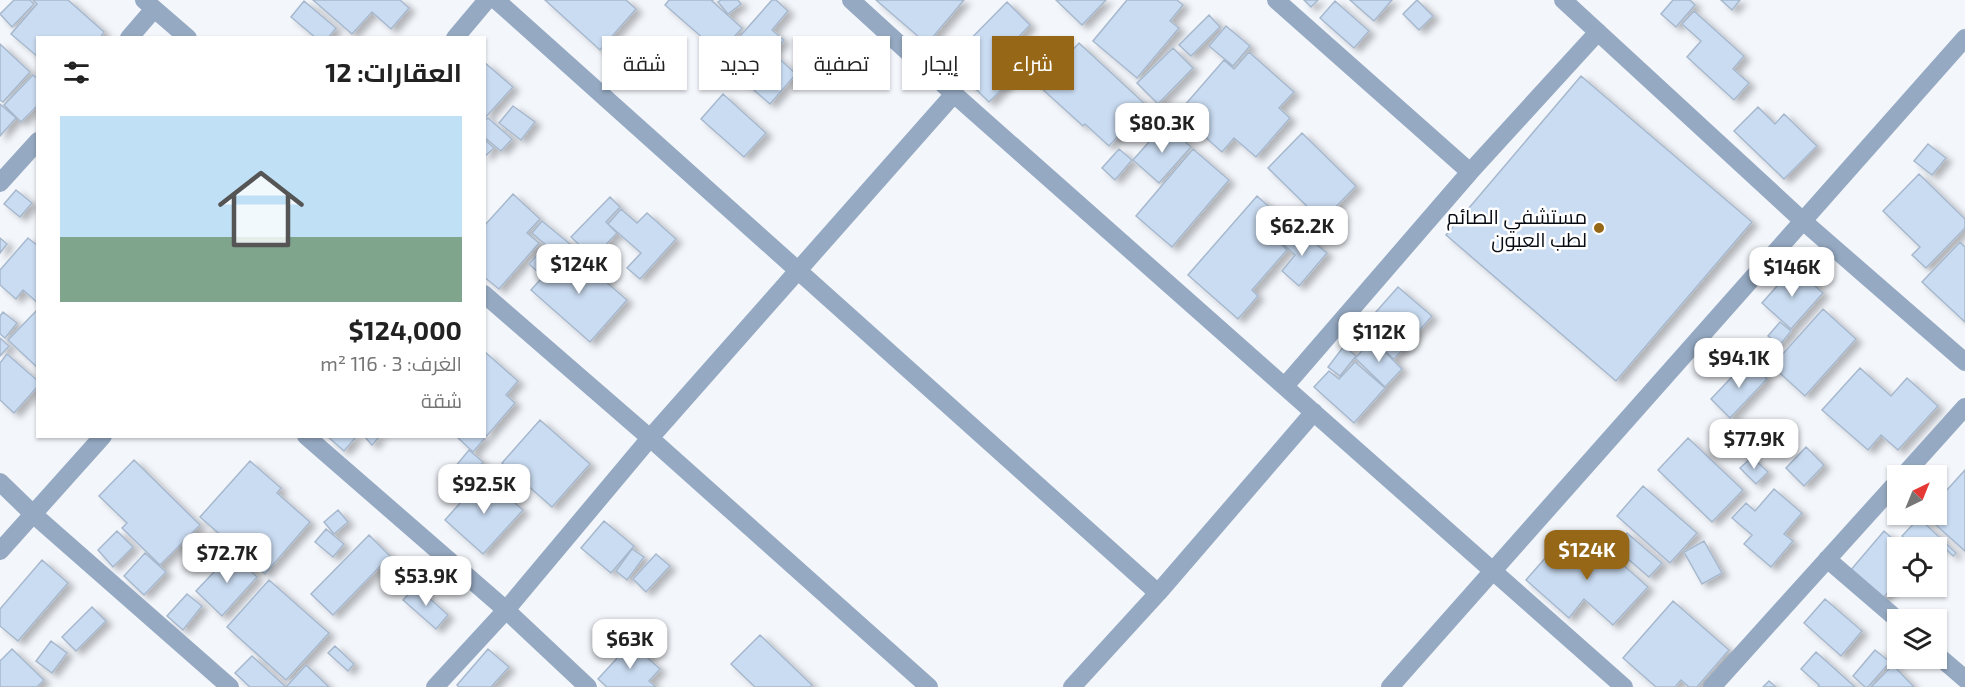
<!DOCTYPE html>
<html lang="ar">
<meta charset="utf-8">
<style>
:root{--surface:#fff;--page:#f6f6f6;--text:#222;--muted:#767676;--accent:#966716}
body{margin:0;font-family:"Exo 2",Cairo,sans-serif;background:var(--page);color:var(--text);direction:rtl;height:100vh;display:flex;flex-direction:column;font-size:22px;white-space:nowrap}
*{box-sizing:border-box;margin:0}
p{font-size:20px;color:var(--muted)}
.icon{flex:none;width:33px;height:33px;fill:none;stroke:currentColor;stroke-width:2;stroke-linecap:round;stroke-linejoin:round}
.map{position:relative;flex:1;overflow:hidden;direction:ltr}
.details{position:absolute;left:36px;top:36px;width:450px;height:402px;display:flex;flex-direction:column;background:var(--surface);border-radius:0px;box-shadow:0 2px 4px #0004;direction:rtl}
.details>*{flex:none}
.banner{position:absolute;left:504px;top:36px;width:570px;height:54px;direction:rtl;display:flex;gap:12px}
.needle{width:39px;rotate:43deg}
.fabs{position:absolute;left:1887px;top:465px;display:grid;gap:12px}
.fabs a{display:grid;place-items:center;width:60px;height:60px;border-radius:0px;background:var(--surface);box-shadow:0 2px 4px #0004;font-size:30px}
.price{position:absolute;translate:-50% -51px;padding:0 14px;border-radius:12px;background:#fff;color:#222;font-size:20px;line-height:39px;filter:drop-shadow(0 2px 3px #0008)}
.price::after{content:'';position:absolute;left:50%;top:36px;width:18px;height:14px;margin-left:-9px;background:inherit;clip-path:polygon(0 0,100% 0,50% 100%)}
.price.selected{background:var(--accent);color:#fff}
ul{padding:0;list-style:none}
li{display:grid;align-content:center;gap:12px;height:318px;padding:0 24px}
li span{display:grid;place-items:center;height:186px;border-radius:0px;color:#555}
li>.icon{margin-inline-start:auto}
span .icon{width:108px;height:108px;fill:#fffc;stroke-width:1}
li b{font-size:26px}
h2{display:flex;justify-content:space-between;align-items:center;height:72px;padding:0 24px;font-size:26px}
.pill{padding:0 21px;border-radius:0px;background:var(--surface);box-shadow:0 2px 4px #0004;font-size:21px;line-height:54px}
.pill.selected{background:var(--accent);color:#fff}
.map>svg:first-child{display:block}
</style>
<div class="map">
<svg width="1965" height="687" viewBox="0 0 1965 687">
<defs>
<filter id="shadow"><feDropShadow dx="6" dy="4" stdDeviation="3" flood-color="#0004"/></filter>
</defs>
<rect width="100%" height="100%" fill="#f3f6fb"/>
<path fill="#cadcf2" stroke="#a7b8cd" stroke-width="1.5" filter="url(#shadow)" d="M14 0H30L34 4 12 27 0 14Z
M33 0H68L104 32 100 38H38V57L11 34 37 4Z
M313 0H400L409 8 391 29 372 12 352 34Z
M545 0H626L636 9 600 50Z
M669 0H713L712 1 742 28 720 53 665 5Z
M721 0H738L741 4 728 14 718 2Z
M772 0H776L788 11 772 30 784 40 773 53 796 74 770 104 719 60Z
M876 0H964L927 44Z
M1056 0H1106L1082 25Z
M1127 0H1177L1183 5 1170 21 1179 28 1137 78 1093 41Z
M1304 0H1318L1311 7Z
M1350 0H1392L1374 21Z
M1417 0 1433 16 1419 30 1403 14Z
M1673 0H1690L1695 5 1676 27 1661 14Z
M1721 0H1740L1732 10Z
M304 1 336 28 328 38H316L291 17Z
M1335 1 1369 31 1354 48 1320 18Z
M1007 2 1030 25 1010 46 1017 52 998 72 1008 83 989 102 948 62Z
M1694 11 1744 56 1733 69 1749 83 1734 100 1687 57 1701 41 1682 24Z
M1209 15 1220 27 1191 56 1179 45Z
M1226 26 1250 46 1233 66 1209 46Z
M1079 43 1146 105 1109 146 1085 124 1083 126 1039 86Z
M0 44 30 72 3 102 0 100Z
M1173 48 1193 68 1158 104 1137 83Z
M1249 52 1294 92 1279 108 1290 118 1256 157 1234 138 1222 152 1178 113 1224 60 1234 69Z
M484 62 513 87 484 119Z
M33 75 38 79V105L21 122 4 105Z
M1581 76 1752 222 1616 381 1446 235Z
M723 94 766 133 744 157 701 119Z
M0 104 16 118 0 136Z
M513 106 535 122 521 140 499 123Z
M1758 107 1775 124 1784 114 1817 146 1784 179 1734 131Z
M488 118 512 139 501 151 484 137V121Z
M1165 124 1191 147 1159 183 1133 160Z
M1302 133 1356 186 1322 221 1268 168Z
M484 139 494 148 484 157Z
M1928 144 1946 158 1932 175 1914 161Z
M1119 149 1132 160 1115 180 1102 168Z
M1193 149 1229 180 1172 247 1136 216Z
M1919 174 1965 219V228L1926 268 1912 255 1920 247 1883 211Z
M16 190 32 203 20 217 4 204Z
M513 194 540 219 527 233 539 243 499 289 484 277V226Z
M1257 196 1294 229 1281 244 1287 250 1252 290 1258 296 1238 319 1188 275Z
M610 197 620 207 606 222 617 233 593 258 571 237Z
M621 209 637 223 647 213 676 239 640 279 627 268 641 253 608 224Z
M542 221 570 244 542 276 529 264 546 245 532 233Z
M1298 229 1327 253 1299 286 1282 271 1295 255 1284 245Z
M0 238 7 244 0 253Z
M28 238 38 246V303L23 290 16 299 0 285V270Z
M1960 242 1965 247V322L1922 282Z
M568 249 627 300 590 342 531 290Z
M1794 267 1823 293 1791 329 1762 303Z
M1398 287 1432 316 1394 359 1360 330Z
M38 309V368L8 340Z
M1823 309 1856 339 1805 396 1772 366Z
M3 312 17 323 5 338 0 334V316Z
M1780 322 1791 331 1780 345 1768 336Z
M0 338 9 346 0 356Z
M1373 340 1402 369 1385 387 1355 358Z
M1344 346 1356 356 1340 376 1328 367Z
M485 352 518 381 506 395 515 403 473 452 456 436H484Z
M7 354 38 381V386L14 413 0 400V363Z
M1748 360 1767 379 1730 418 1711 399Z
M1355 362 1385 388 1354 423 1314 387 1329 371 1339 379Z
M1860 368 1891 396 1907 378 1938 406 1898 450 1881 435 1868 450 1822 410Z
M540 420 590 464 552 507 502 463Z
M327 436H355L356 437 344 451Z
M364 436H380L372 445Z
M1688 438 1743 490 1712 522 1658 470Z
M1806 447 1824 465 1804 486 1786 468Z
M469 450 483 462 463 485 450 473Z
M1752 457 1768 472 1756 484 1740 468Z
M134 460 200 525 160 565 122 528 127 523 99 496Z
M250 461 281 488 277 493 310 522 265 574 200 517Z
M1965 470V551L1925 515 1936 514V502Z
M484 476 523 510 483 554 445 520Z
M1643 486 1697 533 1670 563 1617 516Z
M1774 489 1802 513 1784 534 1793 541 1771 567 1744 544 1752 535 1732 518 1746 503 1755 511Z
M338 510 348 522 334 534 324 522Z
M1919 518 1956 553 1953 556 1942 545 1936 550V548H1914L1902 536Z
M604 521 634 546 611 573 581 548Z
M326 529 344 544 333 557 315 542Z
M117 531 133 547 113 567 98 550Z
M1884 531 1903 548H1898V581L1882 599 1850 571Z
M1587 533 1648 587 1613 625 1584 599 1569 618 1526 580 1554 548 1565 558Z
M1627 533 1662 563 1649 577 1614 547Z
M369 535 390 556 333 615 311 594Z
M1704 541 1722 573 1702 584 1684 552Z
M632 549 644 557 627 580 616 571Z
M145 553 166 572 144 595 124 576Z
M232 553 257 577 222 616 196 591Z
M656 554 670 566 646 592 633 579Z
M42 560 68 583 18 641 0 626V609Z
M269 580 329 633 286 680 227 627Z
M416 586 448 615 436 629 403 600Z
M187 594 202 606 183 630 167 616Z
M1825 599 1862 631 1841 656 1804 623Z
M1673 601 1729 650 1697 687H1689L1681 680 1675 687H1656L1623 658Z
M92 607 106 621 76 651 62 637Z
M760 635 812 685 810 687H755L731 664Z
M51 641 67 653 52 673 36 661Z
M631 643 660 669 649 681 656 687H607L598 679Z
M335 646 354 664 348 671 328 653Z
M12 649 44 680 37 687H0V661Z
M488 649 509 667 491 687H459L457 685Z
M1875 650 1890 662 1868 687H1865L1853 676Z
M1816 652 1855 687H1818L1819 685 1801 669Z
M252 656 286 687H250L235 673Z
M306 665 329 687H286Z
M1893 665 1914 687H1871Z
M1769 681 1776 687H1763Z"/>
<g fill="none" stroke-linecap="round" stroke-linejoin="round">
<path stroke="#95a9c2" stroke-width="18" d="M144 0 188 38
M496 0 1158 593
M851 0 954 94 1624 687
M1276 0 1470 172
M1563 0 1803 221 1965 362
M129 38 154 9
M455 38 487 0
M0 183 38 141
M484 294 650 438 929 687
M1285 386 1470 172 1598 32
M306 436 506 610 588 687
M1903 476 1965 407
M0 482 33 514 230 687
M0 551 103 436
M1827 559 1898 620
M1936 654 1965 679
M435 687 506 610 650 438 954 94
M1072 687 1158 593 1314 412
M1712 687 1898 481"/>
<path stroke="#95a9c2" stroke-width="18" d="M1390 687 1965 38"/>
</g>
<circle fill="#966716" stroke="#fff" stroke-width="2" cx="1599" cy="228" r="6"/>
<g text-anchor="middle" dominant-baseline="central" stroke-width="5" stroke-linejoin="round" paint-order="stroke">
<g font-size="20" fill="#070c14" stroke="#fff" text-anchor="end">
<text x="1587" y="216">مستشفي الصائم<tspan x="1587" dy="23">لطب العيون</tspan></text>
</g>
</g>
</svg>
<div class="fabs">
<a><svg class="needle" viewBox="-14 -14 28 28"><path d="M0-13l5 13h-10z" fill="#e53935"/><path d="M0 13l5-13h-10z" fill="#767676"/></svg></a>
<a><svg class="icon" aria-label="locate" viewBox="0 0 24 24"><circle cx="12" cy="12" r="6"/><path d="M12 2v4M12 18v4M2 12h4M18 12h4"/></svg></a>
<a><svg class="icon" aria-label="layers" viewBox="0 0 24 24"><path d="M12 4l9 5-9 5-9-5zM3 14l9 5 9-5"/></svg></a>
</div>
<b class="price" style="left:1162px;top:154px">$80.3K</b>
<b class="price" style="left:1302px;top:257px">$62.2K</b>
<b class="price" style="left:579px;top:295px">$124K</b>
<b class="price" style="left:1792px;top:298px">$146K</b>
<b class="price" style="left:1379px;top:363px">$112K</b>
<b class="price" style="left:1739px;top:389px">$94.1K</b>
<b class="price" style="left:1754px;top:470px">$77.9K</b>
<b class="price" style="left:484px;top:515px">$92.5K</b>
<b class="price selected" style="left:1587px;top:581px">$124K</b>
<b class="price" style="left:227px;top:584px">$72.7K</b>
<b class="price" style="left:426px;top:607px">$53.9K</b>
<b class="price" style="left:630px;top:670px">$63K</b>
<div class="banner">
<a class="pill selected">شراء</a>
<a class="pill">إيجار</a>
<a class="pill">تصفية</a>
<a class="pill">جديد</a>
<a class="pill">شقة</a>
</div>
<section class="details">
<h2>العقارات: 12<svg class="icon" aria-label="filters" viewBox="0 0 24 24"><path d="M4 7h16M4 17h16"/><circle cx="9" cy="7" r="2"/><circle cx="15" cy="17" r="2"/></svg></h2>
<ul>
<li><span style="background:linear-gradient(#bfe0f5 65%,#7fa58c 0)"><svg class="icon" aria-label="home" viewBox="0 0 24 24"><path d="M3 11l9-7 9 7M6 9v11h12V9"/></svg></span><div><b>$124,000</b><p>الغرف: 3 · 116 m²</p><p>شقة</p></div></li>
</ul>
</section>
</div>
